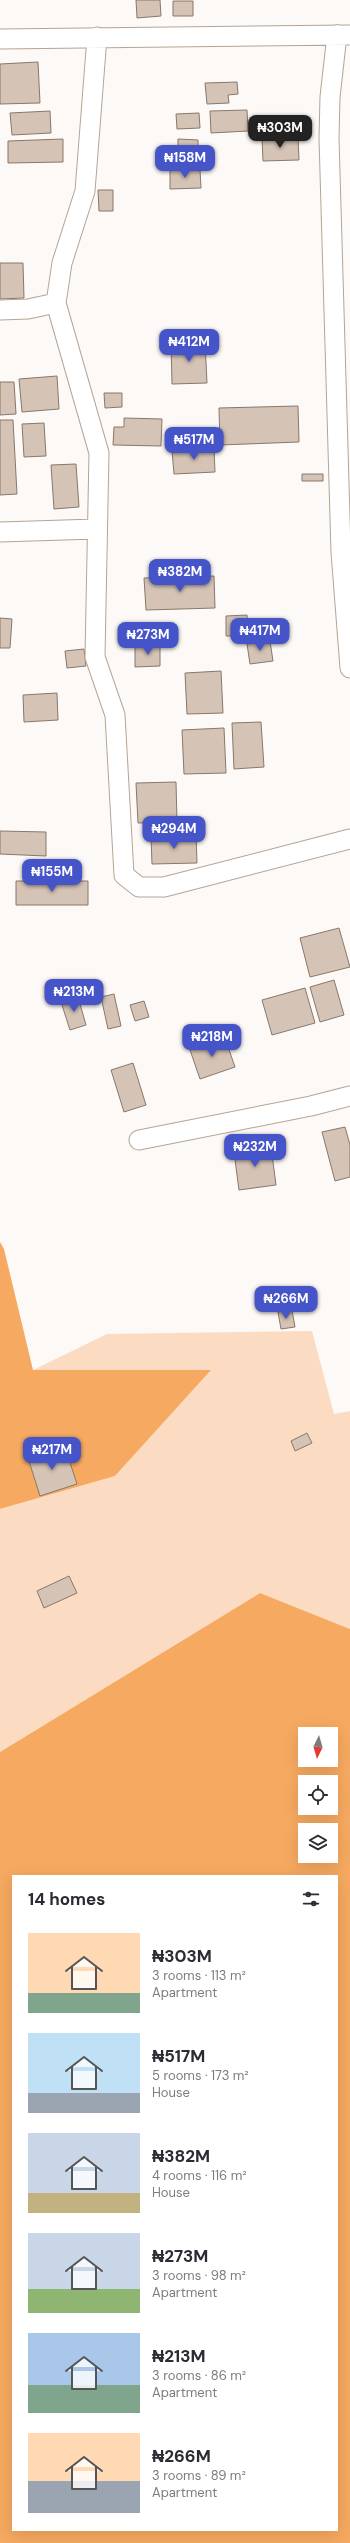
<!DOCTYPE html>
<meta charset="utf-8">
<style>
:root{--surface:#fff;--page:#f7f7f7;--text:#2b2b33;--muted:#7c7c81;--accent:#4554c9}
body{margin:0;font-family:"DM Sans",sans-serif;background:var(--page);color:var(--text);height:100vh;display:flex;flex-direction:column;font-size:15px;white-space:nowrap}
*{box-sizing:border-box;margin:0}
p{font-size:13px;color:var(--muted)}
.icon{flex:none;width:22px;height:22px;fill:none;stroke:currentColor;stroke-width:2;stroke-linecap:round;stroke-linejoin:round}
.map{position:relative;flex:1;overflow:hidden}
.details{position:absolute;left:12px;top:1875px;width:326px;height:656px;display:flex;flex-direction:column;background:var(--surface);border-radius:0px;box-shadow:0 4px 16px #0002}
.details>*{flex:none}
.needle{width:26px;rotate:185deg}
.fabs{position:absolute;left:298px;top:1727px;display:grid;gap:8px}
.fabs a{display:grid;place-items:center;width:40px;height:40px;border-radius:0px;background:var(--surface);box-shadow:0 4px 16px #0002;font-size:20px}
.price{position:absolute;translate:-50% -34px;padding:0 9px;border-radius:8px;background:var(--accent);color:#fff;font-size:13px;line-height:26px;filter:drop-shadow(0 1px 2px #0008)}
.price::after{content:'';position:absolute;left:50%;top:24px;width:12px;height:9px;margin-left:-6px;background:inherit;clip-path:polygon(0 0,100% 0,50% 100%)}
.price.current{background:#222;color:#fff}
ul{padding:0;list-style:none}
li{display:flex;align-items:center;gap:12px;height:100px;padding:0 16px}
li span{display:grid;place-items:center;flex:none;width:112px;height:80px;border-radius:0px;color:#555}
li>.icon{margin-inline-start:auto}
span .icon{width:48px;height:48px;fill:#fffc;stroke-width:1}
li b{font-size:17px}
h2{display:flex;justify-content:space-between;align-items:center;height:48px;padding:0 16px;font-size:17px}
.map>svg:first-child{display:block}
</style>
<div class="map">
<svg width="350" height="2543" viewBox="0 0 350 2543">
<rect width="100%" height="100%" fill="#fcf9f6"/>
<path fill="#fbdcc2" d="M312 1331 334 1414 350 1411V1629L260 1593 0 1752V1509L115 1476 211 1370H33L107 1334Z"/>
<path fill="#f6a960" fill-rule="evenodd" d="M0 1242 4 1249 33 1370H211L115 1476 0 1509Z
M260 1593 350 1629V2543H0V1752ZM305 1734H331V1760H305ZM305 1782H331V1808H305ZM305 1830H331V1856H305ZM13 1876H337V2530H13Z"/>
<path fill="#d5c3b5" stroke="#88786b" d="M136 0H160L161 16 137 18Z
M173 1H193V16H173Z
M38 62 40 103 0 104V64Z
M237 82 238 94 228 95 229 103 207 104 205 83Z
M247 110 248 131 211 133 210 111Z
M50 111 51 133 12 135 10 113Z
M199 113 200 128 177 129 176 114Z
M298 137 299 160 263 161 262 138Z
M63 139V162L8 163V141Z
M178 139 198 140V151H178Z
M170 170H200L201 188 170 189Z
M98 190H113V211H99Z
M0 263H23L24 298 0 299Z
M205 342 207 383 172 384 171 343Z
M57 376 59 409 22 412 19 379Z
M0 382H14L16 414 0 415Z
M104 393H122V407L105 408Z
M298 406 299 442 220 445 219 408Z
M124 418 162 419 161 446 113 445 114 427H124Z
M0 420H13L17 494 0 495Z
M44 423 46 456 24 457 22 424Z
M214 449 215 472 174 474 172 451Z
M76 464 79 507 54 509 51 465Z
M302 474H323V481H302Z
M214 576 215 608 146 610 144 578Z
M247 615 248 636H226V616Z
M0 618 12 619 10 648H0Z
M270 641 273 661 250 664 247 644Z
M160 646V666L135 667V647Z
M84 649 86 666 67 668 65 651Z
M221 671 223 713 187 714 185 673Z
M57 693 58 720 24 722 23 695Z
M261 722 264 767 234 769 232 723Z
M224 728 226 773 184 774 182 730Z
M176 782 177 822 138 823 136 783Z
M0 831 46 832V856L0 854Z
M196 835 197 863 152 864 151 837Z
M16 881H88V905H16Z
M339 928 350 967 310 977 300 938Z
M334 980 344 1015 320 1022 310 987Z
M305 988 315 1023 272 1035 262 1000Z
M114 994 121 1026 108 1029 101 997Z
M78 997 86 1025 70 1030 61 1002Z
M144 1001 149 1017 135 1021 130 1005Z
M225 1038 235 1067 200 1079 190 1050Z
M133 1063 146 1105 124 1112 111 1070Z
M345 1127 350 1145V1177L335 1181 322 1132Z
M271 1147 276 1185 239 1190 234 1152Z
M292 1310 295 1327 281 1329 278 1312Z
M307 1433 312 1443 295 1451 291 1441Z
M65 1447 77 1484 40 1496 28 1458Z
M69 1576 77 1593 44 1608 37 1591Z"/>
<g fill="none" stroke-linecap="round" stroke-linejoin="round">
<g stroke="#b5a496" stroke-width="21">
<path id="minor" d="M337 35 330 97 329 138 341 552 350 668
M97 37 85 191 62 263 56 303 99 453 95 657 115 715 124 875 139 887H164L350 839
M0 39 349 35
M0 310 28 309 56 303
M0 532 96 529
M139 1140 311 1106 350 1096"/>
</g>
<use href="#minor" stroke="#fff" stroke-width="19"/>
</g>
</svg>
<div class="fabs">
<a><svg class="needle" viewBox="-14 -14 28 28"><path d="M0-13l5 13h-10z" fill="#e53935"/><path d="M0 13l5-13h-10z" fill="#7c7c81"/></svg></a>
<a><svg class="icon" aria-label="locate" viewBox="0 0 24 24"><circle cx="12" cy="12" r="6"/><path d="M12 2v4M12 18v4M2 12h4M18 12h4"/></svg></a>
<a><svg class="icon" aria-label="layers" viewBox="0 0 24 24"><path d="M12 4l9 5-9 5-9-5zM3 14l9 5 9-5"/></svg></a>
</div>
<b class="price current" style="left:280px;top:149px">₦303M</b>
<b class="price" style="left:185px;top:179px">₦158M</b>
<b class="price" style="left:189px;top:363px">₦412M</b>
<b class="price" style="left:194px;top:461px">₦517M</b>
<b class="price" style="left:180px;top:593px">₦382M</b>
<b class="price" style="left:260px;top:652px">₦417M</b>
<b class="price" style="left:148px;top:656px">₦273M</b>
<b class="price" style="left:174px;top:850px">₦294M</b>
<b class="price" style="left:52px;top:893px">₦155M</b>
<b class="price" style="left:74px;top:1013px">₦213M</b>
<b class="price" style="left:212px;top:1058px">₦218M</b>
<b class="price" style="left:255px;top:1168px">₦232M</b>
<b class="price" style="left:286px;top:1320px">₦266M</b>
<b class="price" style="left:52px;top:1471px">₦217M</b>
<section class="details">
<h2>14 homes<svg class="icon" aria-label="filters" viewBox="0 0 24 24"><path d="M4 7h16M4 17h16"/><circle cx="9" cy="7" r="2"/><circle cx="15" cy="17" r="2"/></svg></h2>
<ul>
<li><span style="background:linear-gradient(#ffd9b3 75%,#7fa58c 0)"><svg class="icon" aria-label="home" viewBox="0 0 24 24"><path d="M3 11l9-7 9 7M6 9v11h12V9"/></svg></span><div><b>₦303M</b><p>3 rooms · 113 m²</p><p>Apartment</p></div></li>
<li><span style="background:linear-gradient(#bfe0f5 75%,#9aa5b1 0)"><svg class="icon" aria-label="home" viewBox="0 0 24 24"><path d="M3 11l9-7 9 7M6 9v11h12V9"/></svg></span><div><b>₦517M</b><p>5 rooms · 173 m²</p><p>House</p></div></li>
<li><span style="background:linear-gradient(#c9d6e8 75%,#c2b280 0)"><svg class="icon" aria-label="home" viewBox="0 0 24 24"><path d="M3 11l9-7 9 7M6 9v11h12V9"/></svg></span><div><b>₦382M</b><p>4 rooms · 116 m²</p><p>House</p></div></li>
<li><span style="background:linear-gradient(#c9d6e8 70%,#8fb573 0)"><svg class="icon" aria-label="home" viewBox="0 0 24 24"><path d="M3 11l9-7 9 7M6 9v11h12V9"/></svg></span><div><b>₦273M</b><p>3 rooms · 98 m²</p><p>Apartment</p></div></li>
<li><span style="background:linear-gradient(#a9c7e8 65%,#7fa58c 0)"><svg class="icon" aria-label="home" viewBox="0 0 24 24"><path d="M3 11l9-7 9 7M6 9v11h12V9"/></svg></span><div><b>₦213M</b><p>3 rooms · 86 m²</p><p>Apartment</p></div></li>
<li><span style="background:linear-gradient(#ffd9b3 60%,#9aa5b1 0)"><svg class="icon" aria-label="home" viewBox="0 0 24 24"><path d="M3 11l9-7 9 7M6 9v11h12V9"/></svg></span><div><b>₦266M</b><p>3 rooms · 89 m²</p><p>Apartment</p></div></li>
</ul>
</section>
</div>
